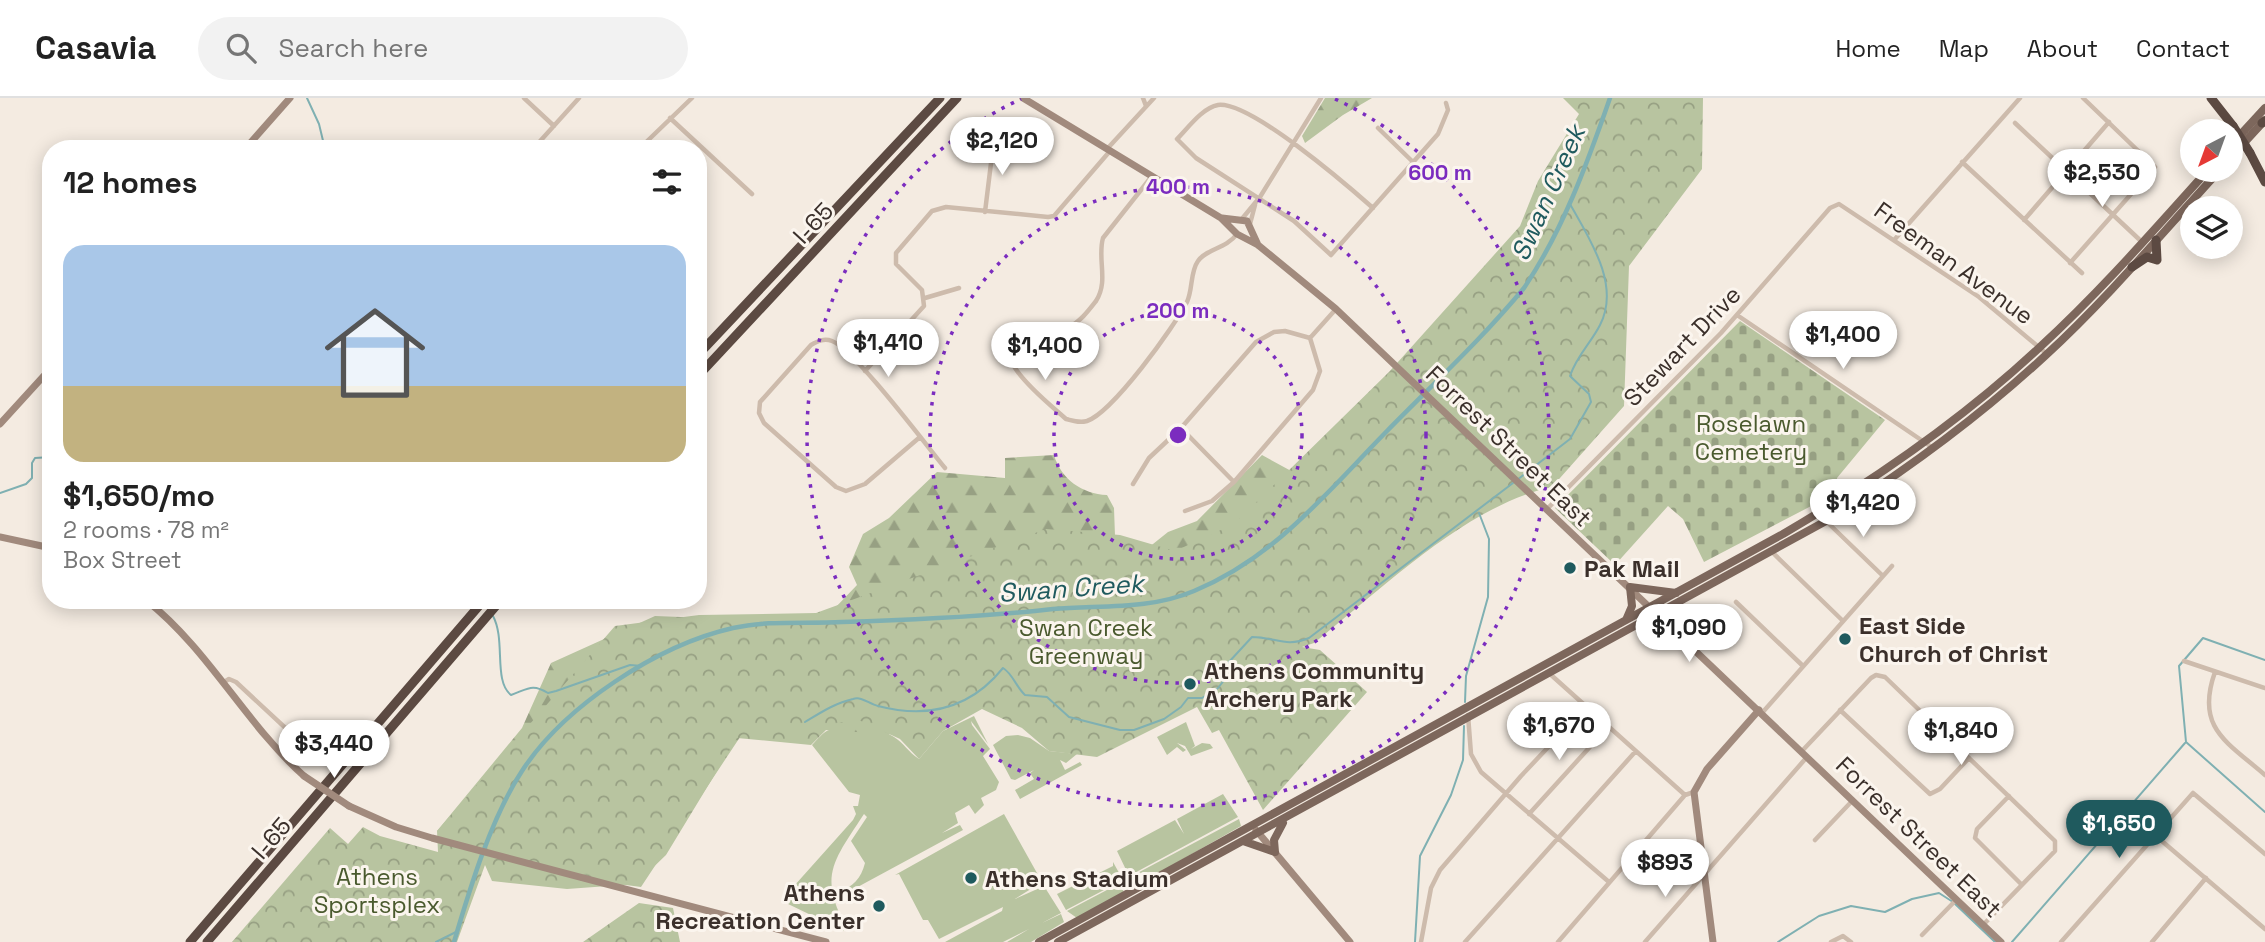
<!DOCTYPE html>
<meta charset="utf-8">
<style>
:root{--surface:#fff;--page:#f2f2f2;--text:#222;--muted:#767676;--line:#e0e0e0;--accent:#1f5a5e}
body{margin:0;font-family:"Space Grotesk",sans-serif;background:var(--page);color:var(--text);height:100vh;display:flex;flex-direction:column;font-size:26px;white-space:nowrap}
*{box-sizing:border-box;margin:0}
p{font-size:23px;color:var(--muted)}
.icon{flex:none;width:38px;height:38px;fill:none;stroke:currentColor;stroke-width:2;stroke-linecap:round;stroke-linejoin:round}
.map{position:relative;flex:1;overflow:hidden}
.sheet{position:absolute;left:42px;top:42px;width:665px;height:469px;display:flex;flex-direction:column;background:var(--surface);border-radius:28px;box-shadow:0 4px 18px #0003}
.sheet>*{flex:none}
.needle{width:46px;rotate:221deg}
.controls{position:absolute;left:2180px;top:21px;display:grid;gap:14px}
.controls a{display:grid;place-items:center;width:63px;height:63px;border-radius:50%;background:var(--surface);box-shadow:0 4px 18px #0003;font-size:35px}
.price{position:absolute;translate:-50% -60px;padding:0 16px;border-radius:24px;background:#fff;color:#222;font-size:23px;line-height:46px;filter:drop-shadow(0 2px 4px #0008)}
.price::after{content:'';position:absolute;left:50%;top:42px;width:21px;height:16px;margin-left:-10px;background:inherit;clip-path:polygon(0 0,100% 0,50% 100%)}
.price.on{background:var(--accent);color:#fff}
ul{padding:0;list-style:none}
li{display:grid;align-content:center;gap:14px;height:371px;padding:0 21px}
li span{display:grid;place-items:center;height:217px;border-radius:21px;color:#555}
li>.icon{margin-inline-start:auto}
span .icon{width:126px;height:126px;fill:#fffc;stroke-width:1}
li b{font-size:30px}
h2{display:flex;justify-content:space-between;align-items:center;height:84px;padding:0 21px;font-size:30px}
header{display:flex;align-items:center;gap:42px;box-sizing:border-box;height:98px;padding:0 35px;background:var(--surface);border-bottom:2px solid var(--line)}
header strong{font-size:33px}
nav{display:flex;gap:38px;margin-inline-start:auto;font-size:24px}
.search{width:490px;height:63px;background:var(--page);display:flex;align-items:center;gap:18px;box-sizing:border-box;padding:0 24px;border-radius:38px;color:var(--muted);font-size:26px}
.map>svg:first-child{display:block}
</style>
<header>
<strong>Casavia</strong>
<div class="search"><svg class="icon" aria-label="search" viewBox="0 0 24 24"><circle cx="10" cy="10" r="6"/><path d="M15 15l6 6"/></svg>Search here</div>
<nav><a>Home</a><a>Map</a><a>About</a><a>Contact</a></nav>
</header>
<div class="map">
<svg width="2265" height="844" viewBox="0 0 2265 844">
<defs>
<pattern id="forest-firs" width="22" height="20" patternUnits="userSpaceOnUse" patternTransform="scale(1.75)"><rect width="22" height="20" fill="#b8c4a0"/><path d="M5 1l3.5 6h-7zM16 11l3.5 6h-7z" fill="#97a083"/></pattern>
<pattern id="cemetery-stones" width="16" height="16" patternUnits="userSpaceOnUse" patternTransform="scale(1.75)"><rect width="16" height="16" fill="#b8c4a0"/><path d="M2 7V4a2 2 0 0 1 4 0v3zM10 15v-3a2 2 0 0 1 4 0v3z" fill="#97a083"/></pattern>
<pattern id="park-crowns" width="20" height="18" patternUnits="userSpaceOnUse" patternTransform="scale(1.75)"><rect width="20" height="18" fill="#b8c4a0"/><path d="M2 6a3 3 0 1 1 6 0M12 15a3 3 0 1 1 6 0" fill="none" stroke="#97a083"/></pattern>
</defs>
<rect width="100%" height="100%" fill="#f4ebe1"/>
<path fill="#b8c4a0" d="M974 618 988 646 971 623 972 627 990 651 983 658 999 684 996 692 981 700 984 707 975 716 969 707 955 715 958 725 942 735 960 727 963 732 841 798 838 795C853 788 861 781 865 765L851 743 867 719 864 716C834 762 818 778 846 828L844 833 786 805V797L853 722 856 716 853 708H858L860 697 849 694 812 647C817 642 823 634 829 632 849 624 877 628 894 639 904 645 908 654 919 661L943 633Z
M1186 624 1195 648 1191 651 1202 645 1210 646 1213 650 1191 658 1185 648 1177 645 1186 652 1183 654 1177 649 1167 657 1157 639Z
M1018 637 1030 640 1049 653 1077 656 1066 665 1060 662 1065 672 1080 664 1082 667 1020 701 1015 692 1034 681 1030 675 1034 672 1015 682 1011 681 993 647 1006 638Z
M1223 696 1238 719 1129 778 1117 753 1175 722 1184 736 1177 721Z
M1004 716 1042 784 1015 801 1044 788 1061 815 1042 825 1061 816 1064 824 1031 844H1007L1029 831 1003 844H945L1002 813 1003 809 939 841 928 822H923L899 776 895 777Z
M1239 721 1241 728 1139 786 1130 779Z
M1113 764 1123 782 1066 812 1057 796 1113 768Z
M1124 783 1123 795 1077 820 1067 813Z"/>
<path fill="url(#forest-firs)" d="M1325 0H1372L1343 17 1305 45 1302 38Z
M1054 357C1061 381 1082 396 1107 397L1114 410 1115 438 1148 450 1168 434 1197 423 1262 357 1293 374 1234 507 904 637 748 627 641 789 589 782 437 733 522 630 551 565 655 518 785 523 834 511 857 487 849 469 863 436 889 420 937 374 1005 380V360Z"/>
<path fill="url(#cemetery-stones)" d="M1740 223 1885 322 1837 380 1838 394 1704 464 1683 421 1668 408 1615 467 1555 410Z"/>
<path fill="url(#park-crowns)" d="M1563 0H1703L1702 71 1629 168 1624 308 1552 389C1467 407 1382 491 1314 545L1302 549 1320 552 1367 594 1263 712 1219 632 1212 635 1197 609 1097 659 1049 653 1022 630 982 611 943 633 919 661 900 641 861 623H846L830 628 811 647 737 640 666 757 636 786 567 791 492 783 485 767 457 844H232L330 730 348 746 363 729 380 738 438 754 437 733 615 528 699 517 816 515 1046 431 1120 437 1175 453 1234 426 1389 274 1520 128 1538 83 1579 16Z
M639 805 673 810 680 844H583Z"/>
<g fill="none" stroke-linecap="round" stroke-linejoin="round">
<path stroke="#7fb0b2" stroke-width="2" d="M307 0 319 26 325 51
M1517 382 1570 341 1591 304 1589 296 1570 278C1577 257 1591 245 1600 227 1621 187 1589 140 1570 106
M0 395 26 386 32 380V365L35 360 51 359
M493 518C506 542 493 583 511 597 528 591 532 585 548 595L556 593 630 567 642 568
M2265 562 2203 540 2179 568 2186 644 2265 714
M1465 604 1466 578 1488 499 1489 441 1479 415
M805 624C820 615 835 605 853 601 862 598 869 606 878 608 928 621 970 611 1003 570 1013 576 1016 589 1025 597L1047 599 1069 619 1120 632H1134L1164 621 1181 609 1188 600H1202L1218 590 1225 581 1228 565 1252 539C1275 539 1286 550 1309 540L1513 385
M436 844 458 833
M1415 844 1420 758 1451 697 1463 662 1464 628
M1778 844 1819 818 1851 808 1885 814 1912 801 1939 795 1953 804 1995 844
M2012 844 2185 645"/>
<path stroke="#7fb0b2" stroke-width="4.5" d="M454 844C470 790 491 720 522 673 564 608 658 547 733 530 768 522 806 526 842 524 912 522 983 519 1053 511 1101 507 1149 512 1194 493 1276 459 1327 394 1387 333 1433 286 1482 241 1524 190 1563 132 1587 66 1610 0"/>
<path stroke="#cdbbac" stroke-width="4.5" d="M524 0 554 28
M1143 0 1146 8
M670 20 752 96
M2015 25 2142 144
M1378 30 1413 64
M454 48 458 51
M533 51 579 0
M639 51 692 0
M1107 51 1154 0
M1962 64 2082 175
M1152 78 1103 140C1097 161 1109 183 1096 203 1089 212 1080 224 1069 229 1053 235 1037 222 1021 230 978 253 1049 305 1066 321 1074 323 1079 325 1087 323 1113 314 1174 229 1187 204 1193 191 1190 174 1198 163 1206 151 1226 151 1237 136
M1373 110C1347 87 1250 3 1218 7 1202 10 1188 30 1177 41L1196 60 1294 123 1331 157 1438 36 1448 12 1446 5
M985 114 992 57 990 42
M1241 122 1260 99 1321 0
M2024 122 2109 24
M1250 126 1255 107
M1895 141 2020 0
M698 157 700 158
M2070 165 2155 69 2083 0
M925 200 959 190
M1737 217 1933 350
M1310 240 1336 211
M865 273 924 208 922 192 896 166V155L932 113 946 109 1048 119 1054 118 1110 53
M1181 330 1234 384
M920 339 865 386 846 393 836 389 764 325 759 315 760 304 811 247C818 243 824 240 832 243 854 251 926 347 945 370
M1133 386 1149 360 1181 330 1256 244 1274 234 1285 233 1310 240
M1547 411 1721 235 1830 110 1839 106 1979 199 2047 256
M1185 413 1212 403 1234 384 1313 292 1320 273 1310 240
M1826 423 1883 478
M1771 453 1843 523
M1736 504 1803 568
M2184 563 2265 590
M2215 574C2195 630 2227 644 2265 677
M1550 576 1685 697
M224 584 229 581 236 584 307 650
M1840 612 1930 696 1940 691 1969 660
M1762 615 1892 468
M1468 617 1471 656 1481 674 1609 784
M1802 653 1871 580 1876 577 1885 579 2055 743V753L1983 827
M2009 698 1977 731 1975 740 2022 787
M2129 715 2265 831
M1529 716 1608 629
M1815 742 1853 702
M1922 837 1956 802
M1421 844 1431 790 1440 772 1521 678 1586 609
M1465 844 1635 654
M1558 844 1685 697 1694 694
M1645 844 1807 659
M1831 844 1843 838 1851 844
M2061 844 2193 695 2265 756
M2152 844 2206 780"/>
<path stroke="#a18a7d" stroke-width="7" d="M1023 0 1221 120 1237 136 1258 147 1336 211 2001 844
M245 51 290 0
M1222 120 1247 123 1258 147
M0 326 51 270
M0 439 51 450
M146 502C209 552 245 625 304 678
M349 708 396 729 432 740 826 844
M1256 732 1350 844
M1713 844 1694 694 1707 671 1759 612"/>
<path stroke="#7d675c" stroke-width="8" d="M2231 47 2265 10
M2231 59 2265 22
M1626 522 1632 508 1630 489 1676 495
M1640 525 1667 528
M1676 535 1673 515 1679 505
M1243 743 1275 754
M1275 754 1274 742 1283 725
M1039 844 1783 436C1875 382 1962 322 2040 249 2100 194 2154 132 2208 72
M1058 844 1826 423C1904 374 1978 320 2046 257 2108 200 2163 134 2220 72"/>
<path stroke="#5c4a42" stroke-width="9" d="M2211 0 2233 28
M2262 25 2265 23
M2250 55 2265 84
M2132 169 2147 159 2157 162 2156 142
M698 257 940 0
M698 278 957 0
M190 844 484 502
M207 844 501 502"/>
<path stroke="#a18a7d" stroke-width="7" d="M304 678 349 708"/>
<path stroke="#5c4a42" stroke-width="9" d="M2233 28 2250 55"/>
</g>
<g fill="none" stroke="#7b2cbf" stroke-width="3.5" stroke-dasharray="3.5 7">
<circle cx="1178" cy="337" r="124"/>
<circle cx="1178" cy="337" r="248"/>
<path d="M1335 1A371 371 0 1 1 1021 1"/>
</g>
<g fill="#1f5a5e" stroke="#fbf5ee" stroke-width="2.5">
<circle cx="1570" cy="470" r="7"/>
<circle cx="1845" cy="541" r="7"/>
<circle cx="1190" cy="586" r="7"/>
<circle cx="971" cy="780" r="7"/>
<circle cx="879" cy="808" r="7"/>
</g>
<g text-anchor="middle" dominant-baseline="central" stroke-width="6" stroke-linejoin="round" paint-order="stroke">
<g font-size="24" fill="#3b302b" stroke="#fbf5ee">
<text transform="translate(813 125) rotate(-47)">I-65</text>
<text transform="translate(1954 165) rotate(36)">Freeman Avenue</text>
<text transform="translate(1682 248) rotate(-46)">Stewart Drive</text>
<text transform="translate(1509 348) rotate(44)">Forrest Street East</text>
<text transform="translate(1919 739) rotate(44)">Forrest Street East</text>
<text transform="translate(271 740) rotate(-49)">I-65</text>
</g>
<g font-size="24" fill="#4a5a2e" stroke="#fbf5ee">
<text x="1751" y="325">Roselawn<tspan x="1751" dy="28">Cemetery</tspan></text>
<text x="1086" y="529">Swan Creek<tspan x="1086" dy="28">Greenway</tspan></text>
<text x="377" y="778">Athens<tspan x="377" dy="28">Sportsplex</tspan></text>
</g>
<g font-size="24" font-weight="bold" fill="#3b302b" stroke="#fbf5ee" text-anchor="start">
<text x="1584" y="470">Pak Mail</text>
<text x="1859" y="527">East Side<tspan x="1859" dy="28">Church of Christ</tspan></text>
<text x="1204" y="572">Athens Community<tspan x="1204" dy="28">Archery Park</tspan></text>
<text x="985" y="780">Athens Stadium</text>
<text x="865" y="794" text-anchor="end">Athens<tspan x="865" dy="28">Recreation Center</tspan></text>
</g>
<g font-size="26" font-style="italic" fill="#1f5a5e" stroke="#fbf5ee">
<text transform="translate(1548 95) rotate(-66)">Swan Creek</text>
<text transform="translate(1071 490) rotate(-4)">Swan Creek</text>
</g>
</g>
<circle cx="1178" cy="337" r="10" fill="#7b2cbf" stroke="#fbf5ee" stroke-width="3.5"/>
<g font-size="21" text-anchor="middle" font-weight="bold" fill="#7b2cbf" stroke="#fbf5ee" stroke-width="6" stroke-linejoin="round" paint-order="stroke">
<text x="1440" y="82">600 m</text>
<text x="1178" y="96">400 m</text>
<text x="1178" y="220">200 m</text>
</g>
</svg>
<div class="controls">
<a><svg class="needle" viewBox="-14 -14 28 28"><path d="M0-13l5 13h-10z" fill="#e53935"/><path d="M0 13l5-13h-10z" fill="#767676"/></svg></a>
<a><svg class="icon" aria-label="layers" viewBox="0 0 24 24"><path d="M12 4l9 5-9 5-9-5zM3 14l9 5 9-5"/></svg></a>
</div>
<b class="price" style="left:1002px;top:79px">$2,120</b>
<b class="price" style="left:2102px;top:111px">$2,530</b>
<b class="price" style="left:1843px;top:273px">$1,400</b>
<b class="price" style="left:888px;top:281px">$1,410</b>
<b class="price" style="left:1045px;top:284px">$1,400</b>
<b class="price" style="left:1863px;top:441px">$1,420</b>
<b class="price" style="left:1689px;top:566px">$1,090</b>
<b class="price" style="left:1559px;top:664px">$1,670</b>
<b class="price" style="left:1961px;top:669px">$1,840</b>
<b class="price" style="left:334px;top:682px">$3,440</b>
<b class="price on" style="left:2119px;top:762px">$1,650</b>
<b class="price" style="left:1665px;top:801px">$893</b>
<section class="sheet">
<h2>12 homes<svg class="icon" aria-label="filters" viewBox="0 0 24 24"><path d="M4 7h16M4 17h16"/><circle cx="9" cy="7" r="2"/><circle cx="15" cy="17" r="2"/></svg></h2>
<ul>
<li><span style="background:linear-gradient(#a9c7e8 65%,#c2b280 0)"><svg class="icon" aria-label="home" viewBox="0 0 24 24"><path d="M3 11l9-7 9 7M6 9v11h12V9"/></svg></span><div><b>$1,650/mo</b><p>2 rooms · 78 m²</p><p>Box Street</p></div></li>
</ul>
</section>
</div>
